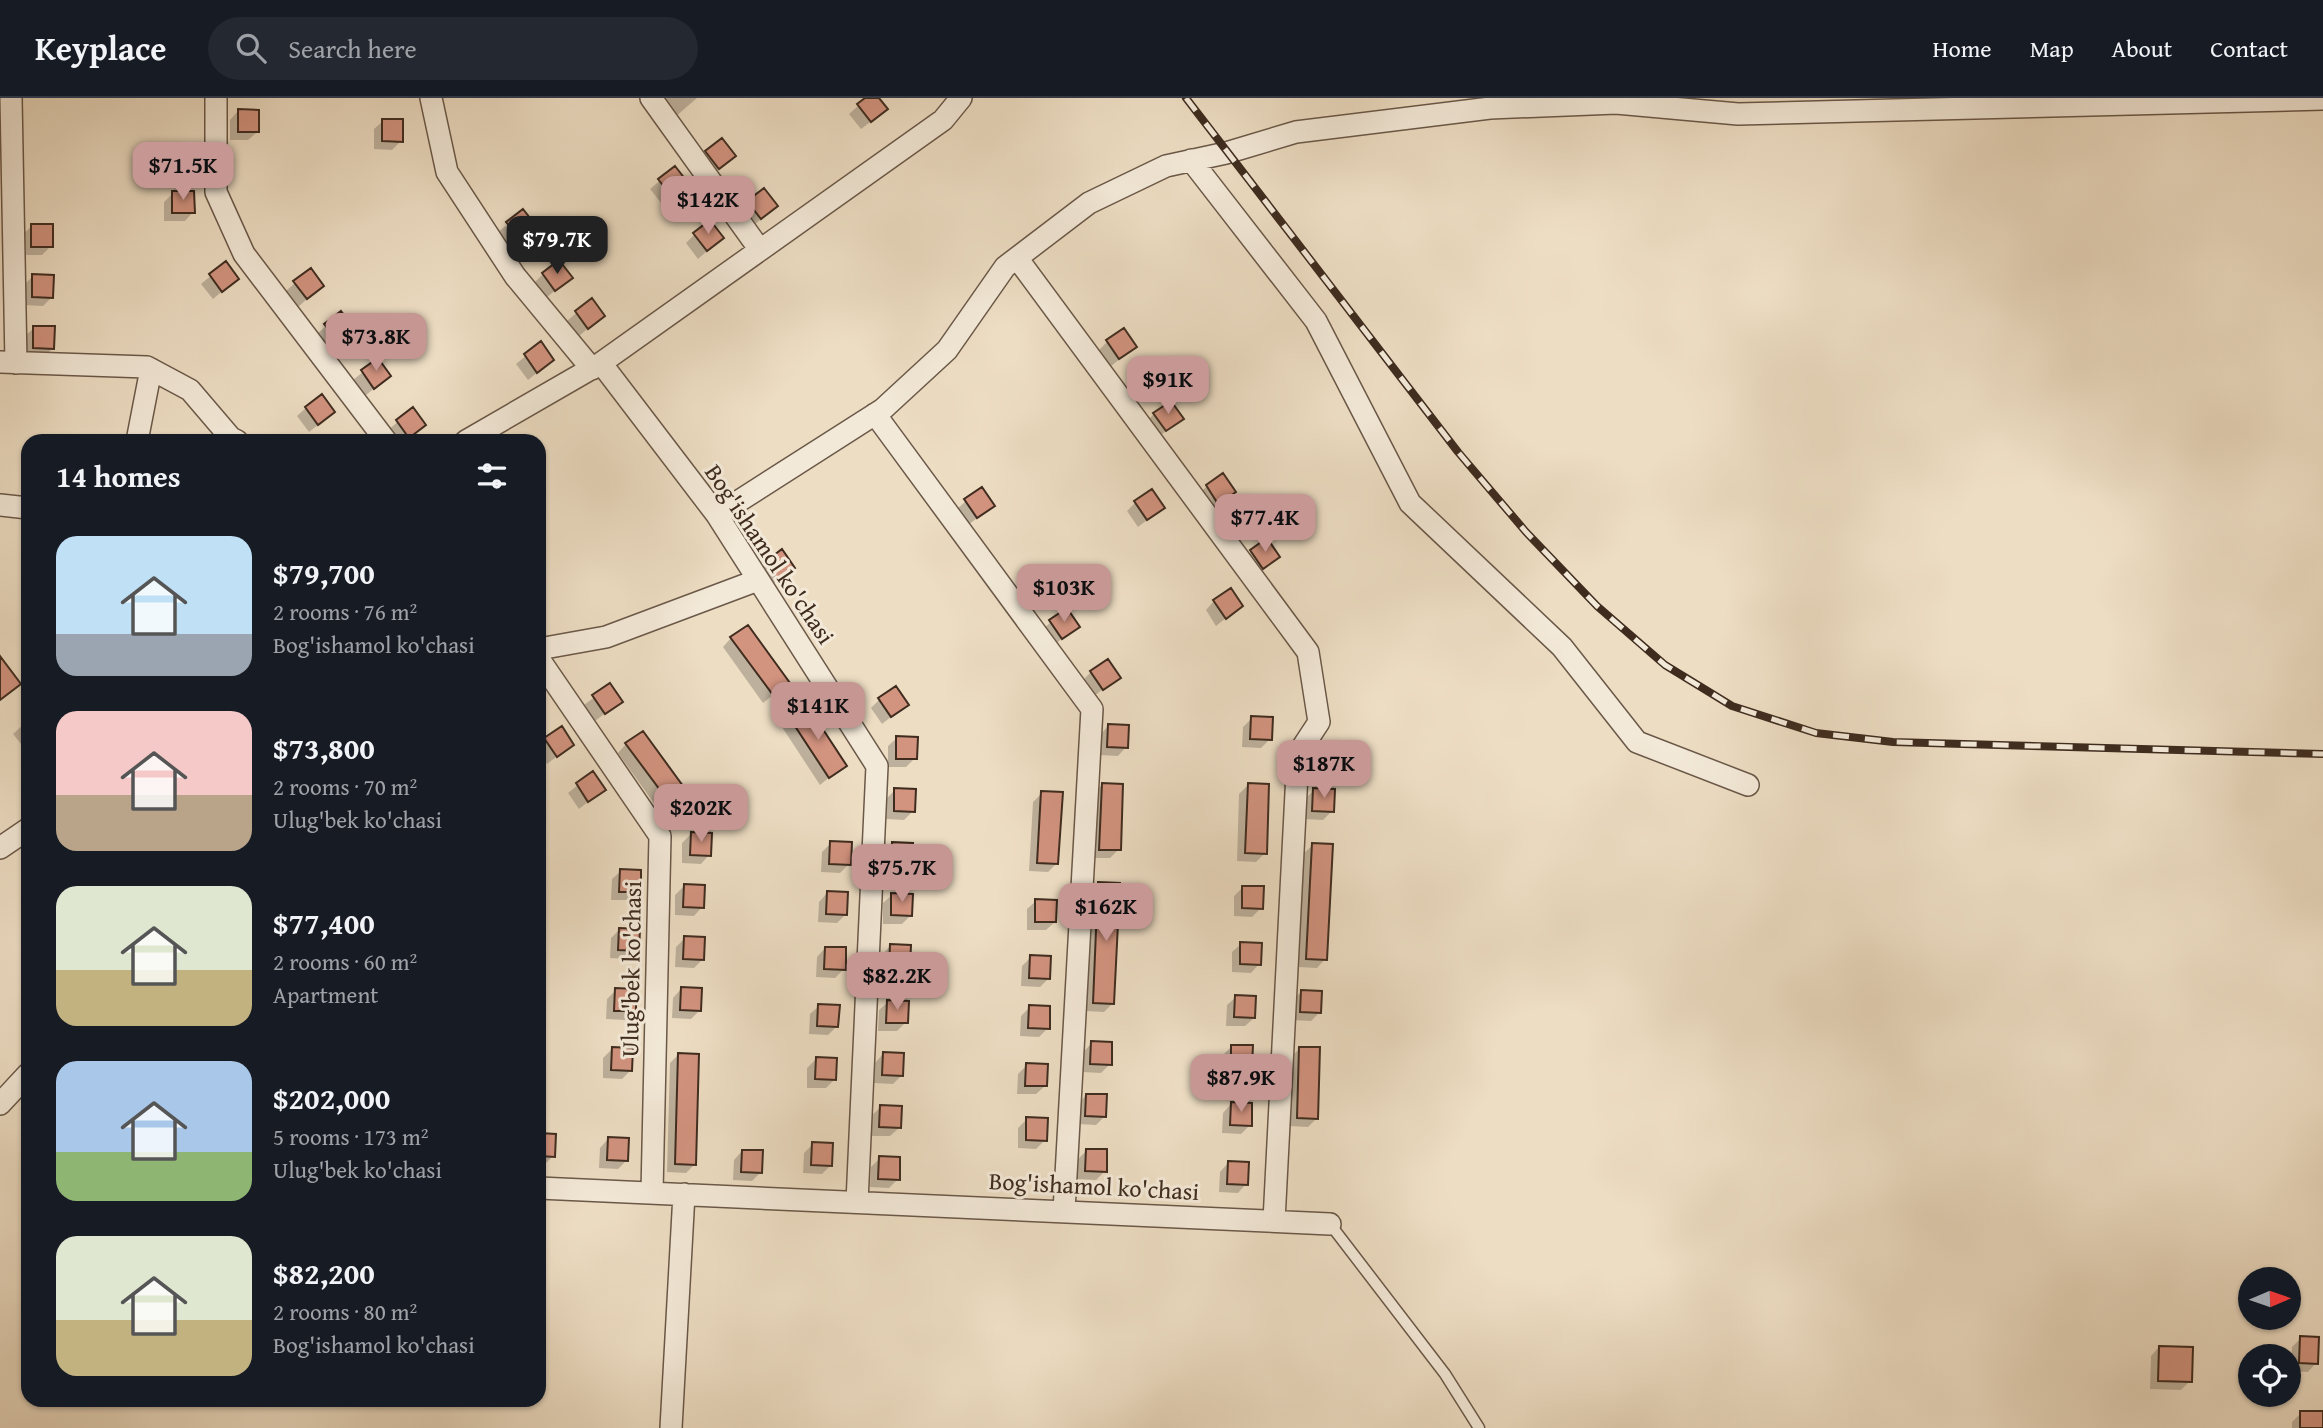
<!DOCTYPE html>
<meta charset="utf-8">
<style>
:root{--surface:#171b24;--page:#242831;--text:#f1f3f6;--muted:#9ea1a6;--line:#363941;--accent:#c59692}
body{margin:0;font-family:"Gentium Book Plus",serif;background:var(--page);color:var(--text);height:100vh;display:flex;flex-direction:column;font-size:26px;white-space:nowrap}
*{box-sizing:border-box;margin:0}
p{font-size:23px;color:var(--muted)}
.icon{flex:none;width:38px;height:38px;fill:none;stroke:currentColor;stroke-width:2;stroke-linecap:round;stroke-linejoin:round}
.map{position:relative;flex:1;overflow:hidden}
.details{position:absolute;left:21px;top:336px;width:525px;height:973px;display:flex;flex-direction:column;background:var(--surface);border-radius:21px;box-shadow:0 2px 5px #0004}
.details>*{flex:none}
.needle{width:46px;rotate:88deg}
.controls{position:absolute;left:2238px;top:1169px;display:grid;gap:14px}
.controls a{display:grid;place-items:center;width:63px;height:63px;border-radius:50%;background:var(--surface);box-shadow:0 2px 5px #0004;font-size:35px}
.price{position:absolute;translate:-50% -60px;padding:0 16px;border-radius:14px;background:var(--accent);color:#111;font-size:23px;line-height:46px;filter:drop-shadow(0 2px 4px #0008)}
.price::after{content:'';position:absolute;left:50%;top:42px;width:21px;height:16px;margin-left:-10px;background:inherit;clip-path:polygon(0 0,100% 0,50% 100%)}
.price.selected{background:#222;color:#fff}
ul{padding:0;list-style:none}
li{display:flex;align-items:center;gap:21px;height:175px;padding:0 35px}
li span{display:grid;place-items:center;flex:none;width:196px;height:140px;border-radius:21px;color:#555}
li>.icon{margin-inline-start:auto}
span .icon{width:84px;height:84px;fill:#fffc;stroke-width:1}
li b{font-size:30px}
h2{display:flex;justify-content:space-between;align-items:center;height:84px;padding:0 35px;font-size:30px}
header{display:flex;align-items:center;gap:42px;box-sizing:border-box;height:98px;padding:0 35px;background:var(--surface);border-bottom:2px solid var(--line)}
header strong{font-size:33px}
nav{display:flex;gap:38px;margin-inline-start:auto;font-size:24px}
.search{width:490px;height:63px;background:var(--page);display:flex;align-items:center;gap:18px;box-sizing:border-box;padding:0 24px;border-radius:38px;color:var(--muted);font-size:26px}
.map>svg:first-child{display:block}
</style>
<header>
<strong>Keyplace</strong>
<div class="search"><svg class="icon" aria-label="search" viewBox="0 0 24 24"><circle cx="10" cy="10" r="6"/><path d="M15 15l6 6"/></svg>Search here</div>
<nav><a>Home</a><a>Map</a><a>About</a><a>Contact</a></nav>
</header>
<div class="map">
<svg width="2323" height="1330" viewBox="0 0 2323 1330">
<rect width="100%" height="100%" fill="#edddc3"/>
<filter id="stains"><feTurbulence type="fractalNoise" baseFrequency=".00286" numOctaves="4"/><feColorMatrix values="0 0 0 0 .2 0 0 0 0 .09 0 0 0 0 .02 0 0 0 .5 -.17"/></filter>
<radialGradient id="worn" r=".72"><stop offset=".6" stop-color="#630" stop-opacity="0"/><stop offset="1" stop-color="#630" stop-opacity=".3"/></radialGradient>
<path fill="#0003" d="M667 0H697L674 20 662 5Z
M867 0H877V19L861 31 849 16Z
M238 13 257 34 248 42H230V22Z
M383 23 401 43 392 52 374 51V31Z
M706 54 725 66 709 78 698 63Z
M675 70 678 94 662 106 650 91Z
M173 95 193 114 185 123H164V104Z
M749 105 776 108 752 129 740 113Z
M523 114 535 129 510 150 498 134Z
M32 128 51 148 42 157H23V136Z
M694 137 722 140 698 161 686 145Z
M226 165 237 181 213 201 201 186Z
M543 176 570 180 546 200 534 185Z
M33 178 52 199 43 208 24 207V187Z
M295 185 322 188 298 209 286 193Z
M591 202 603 218 579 238 567 223Z
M326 228 353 231 328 252 317 236Z
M34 230 53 250 44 259 25 258V238Z
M1107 244 1134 249 1110 269 1099 252Z
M540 246 543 270 528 282 516 266Z
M378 262 389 278 365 298 353 282Z
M306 310 324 322 309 334 297 318Z
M413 311 424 327 406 343H396L388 332Z
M1154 316 1181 321 1156 341 1145 325Z
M1207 388 1234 393 1209 413 1198 397Z
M966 403 993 408 968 427 957 411Z
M1136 404 1163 410 1138 429 1127 413Z
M1251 454 1278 459 1254 478 1242 462Z
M766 465 793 470 768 490 757 474Z
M1214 503 1241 508 1216 528 1206 512Z
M1051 524 1077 528 1053 548 1042 532Z
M731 540 788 585 763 605 723 549Z
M1091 574 1118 579 1093 599 1082 583Z
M609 588 620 604 595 623 584 607Z
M879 602 906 607 882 626 871 610Z
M1252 620 1270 641 1261 650 1242 649 1243 629Z
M791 621 844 667 820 687 782 629Z
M28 622V651H25L13 636Z
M1108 628 1126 649 1118 658 1099 657 1100 637Z
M561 631 572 647 547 666 539 655V648Z
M897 640 915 660 906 669H888V648Z
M626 646 681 688 656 708 618 655Z
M593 675 604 691 579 711 568 695Z
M1102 687 1119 751 1110 760H1091L1093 695Z
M1248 687 1265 755 1256 764 1237 763 1239 696Z
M895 692 913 713 904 722 886 721V701Z
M1314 692 1332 713 1323 722 1304 721 1305 701Z
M1042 695 1057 765 1048 774 1029 773 1033 704Z
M691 736 709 757 701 766 682 765V745Z
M831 745 849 766 840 775 821 774 822 754Z
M892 745 911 766 902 775 883 774 884 754Z
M1313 747 1325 861 1317 870 1298 869 1304 755Z
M621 773 639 794 630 802H611L612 781Z
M1099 786 1113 905 1104 914 1085 913 1090 795Z
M684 788 702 809 694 818 675 817V797Z
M1243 789 1261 810 1252 819 1234 818V798Z
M827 795 846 816 837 825 818 824 819 804Z
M892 797 911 817 902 826H883V805Z
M1036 803 1055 824 1046 832H1027V811Z
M620 831 638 852 629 861 610 860 611 840Z
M685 840 703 861 694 870 675 869 676 849Z
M1241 846 1259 866 1251 875 1232 874V854Z
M890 848 908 869 900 877H881L882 857Z
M825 850 844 871 835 880 816 879 817 859Z
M1031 859 1049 880 1040 889 1021 888 1022 868Z
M681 891 700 912 691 921 672 920 673 900Z
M616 892 634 913 625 922 606 921 607 901Z
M1302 893 1320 914 1311 923 1292 922 1293 902Z
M1236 899 1254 920 1245 928H1226L1227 907Z
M888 904 906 924 897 933H878L879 912Z
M819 908 837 928 828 937 809 936 810 916Z
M1030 909 1048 930 1039 939 1020 938 1021 918Z
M1092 945 1110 966 1101 975 1082 974 1083 954Z
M1232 948 1250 969 1241 978 1223 977V957Z
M1300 950 1317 1020 1308 1029 1289 1028 1291 959Z
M612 951 631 972 622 981 603 980V960Z
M679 956 695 1066 686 1075 667 1074 670 965Z
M883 956 902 977 893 986 874 985 875 965Z
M816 961 834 982 826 990H807V970Z
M1027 967 1045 988 1036 996H1017L1018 976Z
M1086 997 1105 1018 1096 1027 1077 1026 1078 1006Z
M1231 1006 1250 1027 1241 1036 1222 1035 1223 1015Z
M881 1009 899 1030 890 1038H871L872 1017Z
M1027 1021 1045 1042 1036 1051 1018 1050V1030Z
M539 1037 553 1058 544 1067 539 1066Z
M608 1041 627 1062 618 1071 599 1070 600 1050Z
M813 1046 831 1067 822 1076 803 1075 804 1055Z
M1087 1052 1105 1073 1096 1082 1077 1081 1078 1061Z
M742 1053 761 1074 752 1083 733 1082 734 1062Z
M880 1060 898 1081 889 1090 870 1089 871 1069Z
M1228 1065 1246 1086 1238 1095 1219 1094 1220 1074Z
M2301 1240 2316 1265 2308 1274 2291 1273 2292 1249Z
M2159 1249 2190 1283 2181 1292 2150 1291 2151 1258Z
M2301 1315H2323V1330H2292V1324Z"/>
<path fill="#d2937f" stroke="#3f2c1f" stroke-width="2" d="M865 0H879L888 11 871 24 857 6Z
M238 11 259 12V34H238Z
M382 21H403V44L382 43Z
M722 40 736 58 719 71 705 53Z
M675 68 689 86 672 99 658 81Z
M764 90 778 108 761 121 747 103Z
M172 93H194L195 115H172Z
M523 111 537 129 520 142 506 124Z
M710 122 724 140 707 153 693 135Z
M31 126H53V149H31Z
M559 162 573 180 555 193 542 175Z
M226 163 239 181 222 194 209 176Z
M311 170 324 188 307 201 293 183Z
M32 176 54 177 53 200 32 199Z
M592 200 605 218 588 231 575 213Z
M341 213 355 231 338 244 324 226Z
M33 228H55L54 251 33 250Z
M1124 230 1137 249 1119 261 1106 242Z
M541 243 554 262 537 275 524 256Z
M378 260 391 278 374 291 361 272Z
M322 296 335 314 318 327 305 309Z
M1171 303 1184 321 1166 333 1153 315Z
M413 309 426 327 409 340 396 322Z
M1223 375 1236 394 1218 406 1206 387Z
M982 389 995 408 977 420 964 401Z
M1152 391 1165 410 1147 422 1134 403Z
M1267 440 1280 459 1263 471 1250 452Z
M782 451 795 470 777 482 765 464Z
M1231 490 1243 508 1226 521 1213 502Z
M1067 510 1080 529 1062 541 1049 522Z
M748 527 790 585 773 597 730 539Z
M0 558 21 586 0 602Z
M1108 561 1121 580 1103 592 1090 573Z
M610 585 623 604 605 616 592 597Z
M896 588 909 607 891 619 878 600Z
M807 607 847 668 829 680 789 619Z
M1251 618 1273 619 1272 642 1250 641Z
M1108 626 1129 627 1128 650 1107 649Z
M562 628 574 647 557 659 544 640Z
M643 633 683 688 666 700 625 645Z
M896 638 918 639 917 661H896Z
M593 673 606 692 588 704 576 685Z
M1102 685 1123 686 1121 752H1099Z
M1248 685 1269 686 1267 756 1245 755Z
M894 690 916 691 915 714 894 713Z
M1313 690 1335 691 1334 714 1312 713Z
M1041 693 1063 694 1058 766 1037 765Z
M691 734 712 735 711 758 690 757Z
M830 743 852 744 851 767 829 766Z
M892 744 913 745 912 767 891 766Z
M1312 745 1333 746 1327 862 1306 861Z
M620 771 641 772V794H619Z
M1098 784 1120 785 1114 906 1093 905Z
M684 786 705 787 704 810 683 809Z
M1242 788H1264L1263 811 1242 810Z
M827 793 848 794 847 817 826 816Z
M891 795 913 796 912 818 891 817Z
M1035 801 1057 802 1056 824H1035Z
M619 830 640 831 639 853 618 852Z
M684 838 705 839 704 862 683 861Z
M1240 844 1262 845 1261 867 1240 866Z
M890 846 911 847 910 869H889Z
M825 849H846V872L824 871Z
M1030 857 1051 858 1050 881 1029 880Z
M681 889 702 890 701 913 680 912Z
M615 890 636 891V913H614Z
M1301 892 1322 893 1321 915 1300 914Z
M1235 897 1256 898 1255 920 1234 919Z
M887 902 909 903 908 925H886Z
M818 906 840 907 838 929 817 928Z
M1029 907 1050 908V931L1028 930Z
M1091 943 1112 944V967L1090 966Z
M1231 947H1253L1252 970 1231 969Z
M612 949 633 950 632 973 611 972Z
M1299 949H1320L1318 1021 1297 1020Z
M883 954 904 955 903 978 882 977Z
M678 955 699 956 696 1067 675 1066Z
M816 959 837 960 836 982 815 981Z
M1026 965 1048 966 1047 988H1025Z
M1086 996H1107L1106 1019 1085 1018Z
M1231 1004 1252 1005V1028L1230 1027Z
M880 1007 902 1008 901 1030 879 1029Z
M1026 1019 1048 1020 1047 1043 1026 1042Z
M539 1035 556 1036 555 1059 539 1058Z
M608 1039 629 1040 628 1063 607 1062Z
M812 1044 833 1045 832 1068 811 1067Z
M1086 1051H1107V1074L1085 1073Z
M742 1052H763L762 1075 741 1074Z
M879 1058 900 1059V1082L878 1081Z
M1228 1063 1249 1064 1248 1087 1227 1086Z
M2300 1238 2319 1239 2318 1266 2299 1265Z
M2159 1248 2193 1249 2192 1284 2158 1283Z
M2300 1313H2323V1330H2300Z"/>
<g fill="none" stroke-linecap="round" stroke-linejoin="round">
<g stroke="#6a5848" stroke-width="13">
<path id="lane" d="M1330 1126 1445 1276 1479 1330"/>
</g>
<g stroke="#6a5848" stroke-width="24">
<path id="street" d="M11 0 16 265
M216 0V94L244 156 386 343
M431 0 447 74 515 178 592 271
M651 0 760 152
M1191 62 1316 223 1410 405 1562 549 1637 644 1748 687
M1017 160 1308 554 1319 624 1298 656 1274 1123
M0 264 147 269 190 292 231 340 237 343
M601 265 717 417 877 668 857 1104
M875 316 1092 611 1064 1113
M137 343 151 271
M466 343 601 265 943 22 961 0
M0 407 28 410
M717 417 883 311 947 252 1005 169 1089 105 1166 68 1226 55 1296 34 1490 10 1616 5 1738 16 2323 1
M539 551 606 539 758 482
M539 561 660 738 652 1094
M0 750 28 731
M0 1006 28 976
M539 1090 1330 1126
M671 1330 684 1096"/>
</g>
<use href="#lane" stroke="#f3e9d8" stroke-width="10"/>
<use href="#street" stroke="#f3e9d8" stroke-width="21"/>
<g stroke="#3f2c1f" stroke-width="8">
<path id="rail" d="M1186 0 1458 354 1526 434 1597 508 1665 567 1732 608 1816 635 1893 644 2323 656"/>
</g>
<use href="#rail" stroke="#f3e9d8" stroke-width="5" stroke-dasharray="16" stroke-linecap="butt"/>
</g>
<g text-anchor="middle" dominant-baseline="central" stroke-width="6" stroke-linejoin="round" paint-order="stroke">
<g font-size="24" fill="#3f2c1f" stroke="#f3e9d8">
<text transform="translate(770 456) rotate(56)">Bog'ishamol ko'chasi</text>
<text transform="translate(631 871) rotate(-89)">Ulug'bek ko'chasi</text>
<text transform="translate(1094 1088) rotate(3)">Bog'ishamol ko'chasi</text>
</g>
</g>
<rect width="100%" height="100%" filter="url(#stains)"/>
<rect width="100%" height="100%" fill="url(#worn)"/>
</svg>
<div class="controls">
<a><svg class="needle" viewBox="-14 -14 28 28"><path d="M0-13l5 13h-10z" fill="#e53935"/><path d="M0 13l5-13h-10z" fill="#9ea1a6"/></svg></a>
<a><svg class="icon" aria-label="locate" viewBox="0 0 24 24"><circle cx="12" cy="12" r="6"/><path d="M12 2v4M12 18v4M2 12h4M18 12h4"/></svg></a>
</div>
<b class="price" style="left:183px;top:104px">$71.5K</b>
<b class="price" style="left:708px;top:138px">$142K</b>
<b class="price selected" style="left:557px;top:178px">$79.7K</b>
<b class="price" style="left:376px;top:275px">$73.8K</b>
<b class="price" style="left:1168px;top:318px">$91K</b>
<b class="price" style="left:1265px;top:456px">$77.4K</b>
<b class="price" style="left:1064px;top:526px">$103K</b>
<b class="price" style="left:818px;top:644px">$141K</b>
<b class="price" style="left:1324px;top:702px">$187K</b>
<b class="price" style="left:701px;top:746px">$202K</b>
<b class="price" style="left:902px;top:806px">$75.7K</b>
<b class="price" style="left:1106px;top:845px">$162K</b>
<b class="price" style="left:897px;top:914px">$82.2K</b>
<b class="price" style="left:1241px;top:1016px">$87.9K</b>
<section class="details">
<h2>14 homes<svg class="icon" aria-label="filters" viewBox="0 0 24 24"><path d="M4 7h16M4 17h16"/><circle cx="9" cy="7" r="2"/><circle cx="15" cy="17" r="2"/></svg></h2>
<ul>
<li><span style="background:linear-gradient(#bfe0f5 70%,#9aa5b1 0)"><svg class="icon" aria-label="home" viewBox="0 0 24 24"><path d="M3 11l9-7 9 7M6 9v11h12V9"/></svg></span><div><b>$79,700</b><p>2 rooms · 76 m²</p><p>Bog'ishamol ko'chasi</p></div></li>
<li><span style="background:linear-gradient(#f6c9c9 60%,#b9a48a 0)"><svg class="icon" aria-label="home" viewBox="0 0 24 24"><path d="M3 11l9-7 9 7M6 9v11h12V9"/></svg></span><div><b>$73,800</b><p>2 rooms · 70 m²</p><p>Ulug'bek ko'chasi</p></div></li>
<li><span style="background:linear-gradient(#dfe7d0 60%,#c2b280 0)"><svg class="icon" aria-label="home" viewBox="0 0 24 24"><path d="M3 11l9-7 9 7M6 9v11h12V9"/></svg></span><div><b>$77,400</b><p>2 rooms · 60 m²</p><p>Apartment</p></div></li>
<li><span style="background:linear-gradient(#a9c7e8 65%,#8fb573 0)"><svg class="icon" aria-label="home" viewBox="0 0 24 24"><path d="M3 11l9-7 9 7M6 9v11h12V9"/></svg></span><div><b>$202,000</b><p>5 rooms · 173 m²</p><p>Ulug'bek ko'chasi</p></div></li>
<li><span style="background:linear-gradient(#dfe7d0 60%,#c2b280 0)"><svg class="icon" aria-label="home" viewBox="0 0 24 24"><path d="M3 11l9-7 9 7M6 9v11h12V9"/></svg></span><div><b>$82,200</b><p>2 rooms · 80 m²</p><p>Bog'ishamol ko'chasi</p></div></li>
</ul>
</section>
</div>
